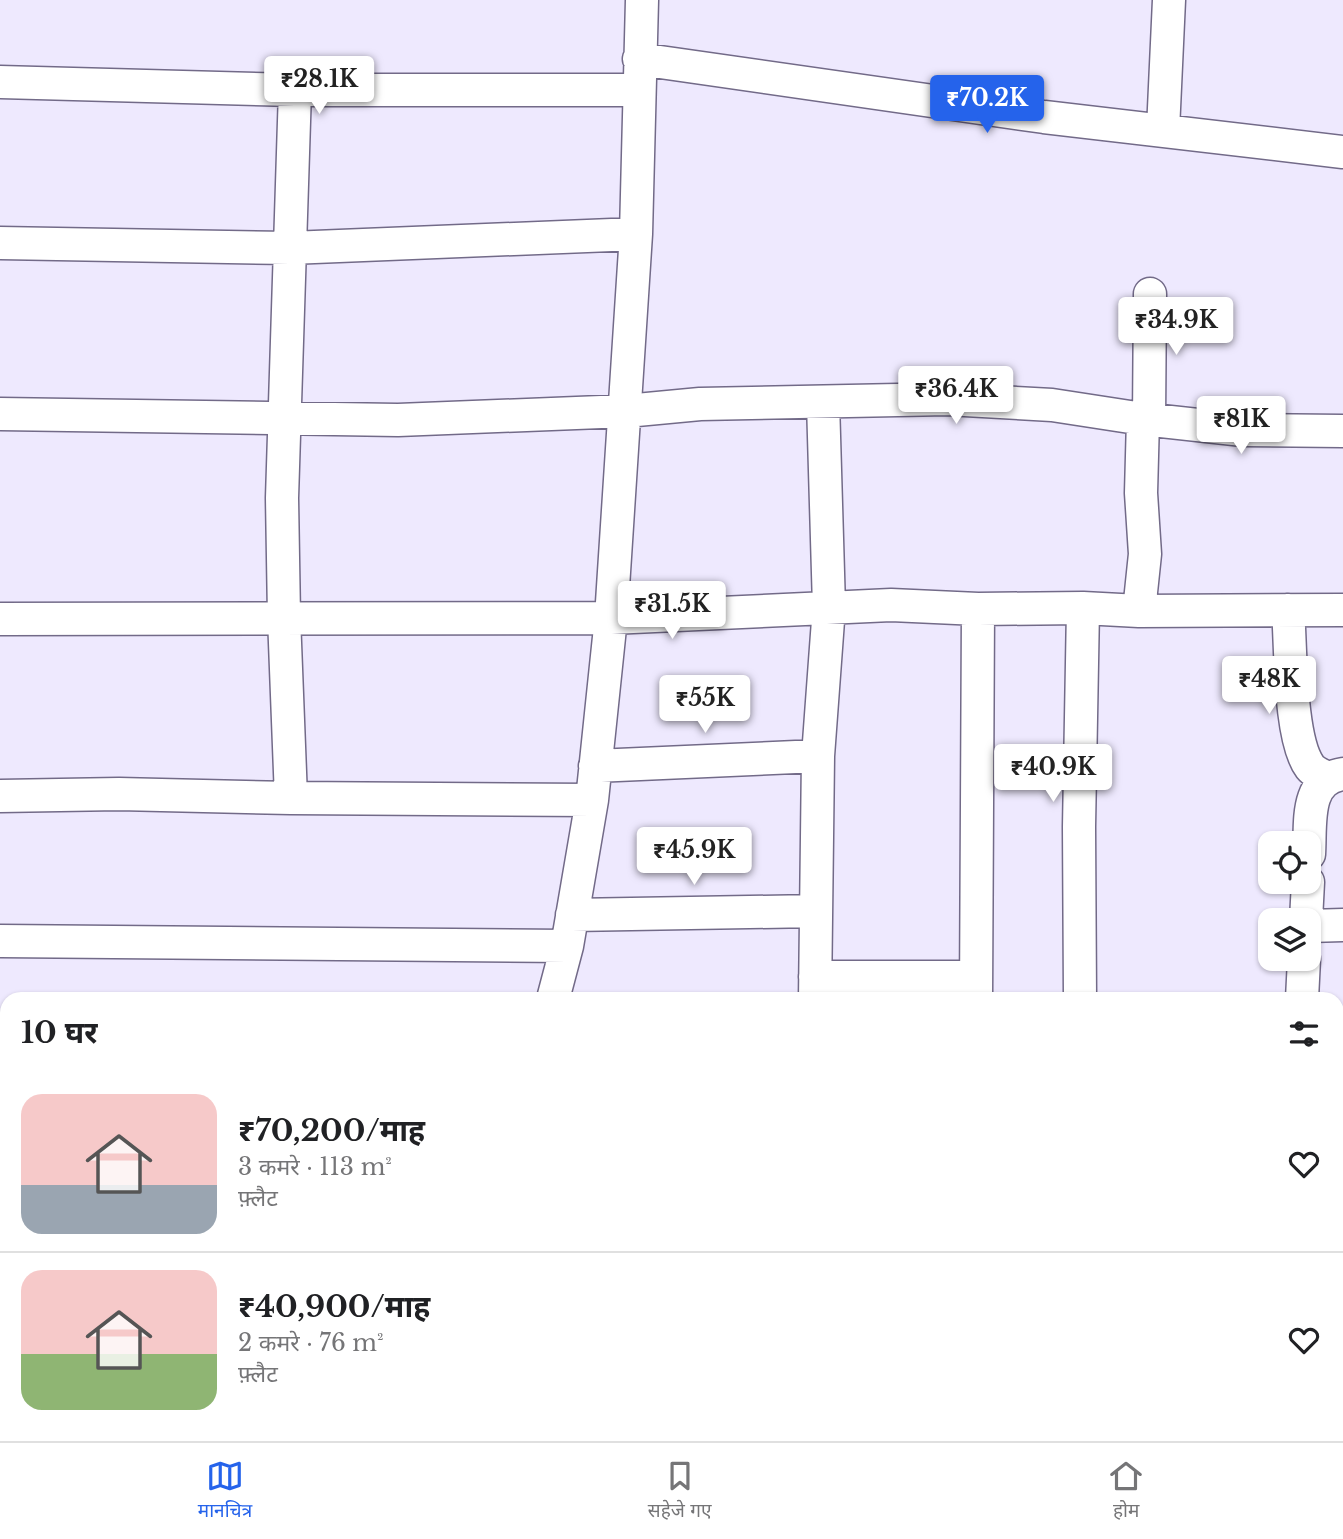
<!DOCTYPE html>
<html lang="hi">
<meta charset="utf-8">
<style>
:root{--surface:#fff;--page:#f6f6f6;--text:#202124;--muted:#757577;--line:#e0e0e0;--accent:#2563eb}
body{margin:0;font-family:"Libre Baskerville","Noto Sans Devanagari",serif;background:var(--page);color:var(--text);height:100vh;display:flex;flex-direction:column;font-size:26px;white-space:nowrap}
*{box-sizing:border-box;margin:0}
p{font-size:23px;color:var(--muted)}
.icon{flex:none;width:38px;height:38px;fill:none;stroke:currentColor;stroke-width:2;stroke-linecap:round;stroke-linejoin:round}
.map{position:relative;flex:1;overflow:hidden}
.drawer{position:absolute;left:0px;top:992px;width:1344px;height:450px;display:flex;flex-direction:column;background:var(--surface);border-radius:21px 21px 0 0;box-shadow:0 2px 5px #0004}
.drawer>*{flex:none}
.fabs{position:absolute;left:1258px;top:831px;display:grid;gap:14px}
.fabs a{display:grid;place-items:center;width:63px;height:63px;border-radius:14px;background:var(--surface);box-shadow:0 2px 5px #0004;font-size:35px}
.price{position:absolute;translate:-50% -60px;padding:0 16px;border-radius:7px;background:#fff;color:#222;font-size:23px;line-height:46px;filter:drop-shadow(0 2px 4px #0008)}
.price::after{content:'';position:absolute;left:50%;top:42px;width:21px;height:16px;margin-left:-10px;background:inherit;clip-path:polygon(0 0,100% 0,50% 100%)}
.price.on{background:var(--accent);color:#fff}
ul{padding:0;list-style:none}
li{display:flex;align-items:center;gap:21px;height:175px;padding:0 21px}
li+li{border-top:2px solid var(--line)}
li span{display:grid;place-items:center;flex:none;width:196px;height:140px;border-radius:21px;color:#555}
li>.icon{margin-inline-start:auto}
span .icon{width:84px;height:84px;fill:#fffc;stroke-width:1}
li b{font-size:30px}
h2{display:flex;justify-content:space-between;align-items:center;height:84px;padding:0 21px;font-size:30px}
.menu{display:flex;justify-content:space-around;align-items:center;height:98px;border-top:2px solid var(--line);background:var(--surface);font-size:19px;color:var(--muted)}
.menu a{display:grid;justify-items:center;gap:4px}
.menu .on{color:var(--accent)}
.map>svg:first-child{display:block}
</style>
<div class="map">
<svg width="1343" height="1441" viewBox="0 0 1343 1441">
<rect width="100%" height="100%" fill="#eee9fe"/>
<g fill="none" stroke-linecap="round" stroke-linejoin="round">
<g stroke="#726a88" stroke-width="35">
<path id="minor" d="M639 59 1044 117 1343 152
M0 82 295 90H638
M1163 130 1169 0
M0 243 290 248 636 234
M0 414 398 420 626 411 700 404 947 399 1052 405 1143 419 1141 493 1145 554 1139 611
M1143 419 1243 430 1343 431
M1149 420 1150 294
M1288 610C1291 647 1289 739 1310 767 1314 772 1321 775 1328 778
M0 619 611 618 891 605 978 609 1083 608 1139 611 1343 610
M595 766 818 756
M0 796 119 794 291 798 284 617 282 498 295 90
M291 798 592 800
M1309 854C1311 823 1304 780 1343 774
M572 915 816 911
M1306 920 1308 882
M1309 926 1343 925
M0 941 567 946
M815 977H976
M553 999 567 946 592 800 611 618 636 234 642 0
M815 999 818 756 829 607 823 402
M976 999 978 609
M1080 999 1079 827 1083 608
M1302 999 1304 959
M1337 1092 1343 1093
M0 1103H7
M1337 1241 1343 1242
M0 1259H7
M1337 1375H1343
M0 1398H7
M856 1435 858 1441
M1321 1435V1441
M433 1441 436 1435
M658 1441 659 1435"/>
</g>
<use href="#minor" stroke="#fff" stroke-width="32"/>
</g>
</svg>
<div class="fabs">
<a><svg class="icon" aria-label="locate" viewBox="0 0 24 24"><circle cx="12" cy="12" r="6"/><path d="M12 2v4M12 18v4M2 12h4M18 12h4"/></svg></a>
<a><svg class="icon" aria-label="layers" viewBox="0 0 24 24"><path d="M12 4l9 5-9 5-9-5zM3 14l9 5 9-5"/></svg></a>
</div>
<b class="price" style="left:319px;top:116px">₹28.1K</b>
<b class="price on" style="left:987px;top:135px">₹70.2K</b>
<b class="price" style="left:1176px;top:357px">₹34.9K</b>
<b class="price" style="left:956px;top:426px">₹36.4K</b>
<b class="price" style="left:1241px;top:456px">₹81K</b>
<b class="price" style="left:672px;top:641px">₹31.5K</b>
<b class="price" style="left:1269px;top:716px">₹48K</b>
<b class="price" style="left:705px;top:735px">₹55K</b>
<b class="price" style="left:1053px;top:804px">₹40.9K</b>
<b class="price" style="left:694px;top:887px">₹45.9K</b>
<section class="drawer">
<h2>10 घर<svg class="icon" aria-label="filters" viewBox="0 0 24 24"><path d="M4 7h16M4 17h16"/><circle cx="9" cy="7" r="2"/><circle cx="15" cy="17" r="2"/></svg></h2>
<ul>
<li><span style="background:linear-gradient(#f6c9c9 65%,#9aa5b1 0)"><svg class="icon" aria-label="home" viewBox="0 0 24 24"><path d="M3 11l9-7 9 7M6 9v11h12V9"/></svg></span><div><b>₹70,200/माह</b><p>3 कमरे · 113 m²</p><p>फ़्लैट</p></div><svg class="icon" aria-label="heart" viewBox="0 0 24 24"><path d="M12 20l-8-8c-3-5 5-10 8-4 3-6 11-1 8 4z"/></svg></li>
<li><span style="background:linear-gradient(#f6c9c9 60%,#8fb573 0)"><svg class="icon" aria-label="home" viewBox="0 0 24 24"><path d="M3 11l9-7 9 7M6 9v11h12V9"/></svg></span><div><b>₹40,900/माह</b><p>2 कमरे · 76 m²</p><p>फ़्लैट</p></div><svg class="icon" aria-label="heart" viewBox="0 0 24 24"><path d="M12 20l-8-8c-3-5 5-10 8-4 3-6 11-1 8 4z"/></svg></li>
</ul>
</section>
</div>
<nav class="menu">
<a class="on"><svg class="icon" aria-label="map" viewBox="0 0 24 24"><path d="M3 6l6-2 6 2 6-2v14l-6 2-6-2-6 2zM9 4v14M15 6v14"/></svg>मानचित्र</a>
<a><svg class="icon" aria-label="saved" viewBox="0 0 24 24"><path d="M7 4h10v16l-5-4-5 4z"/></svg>सहेजे गए</a>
<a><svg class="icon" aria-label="home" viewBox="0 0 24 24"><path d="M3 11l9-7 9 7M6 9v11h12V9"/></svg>होम</a>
</nav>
